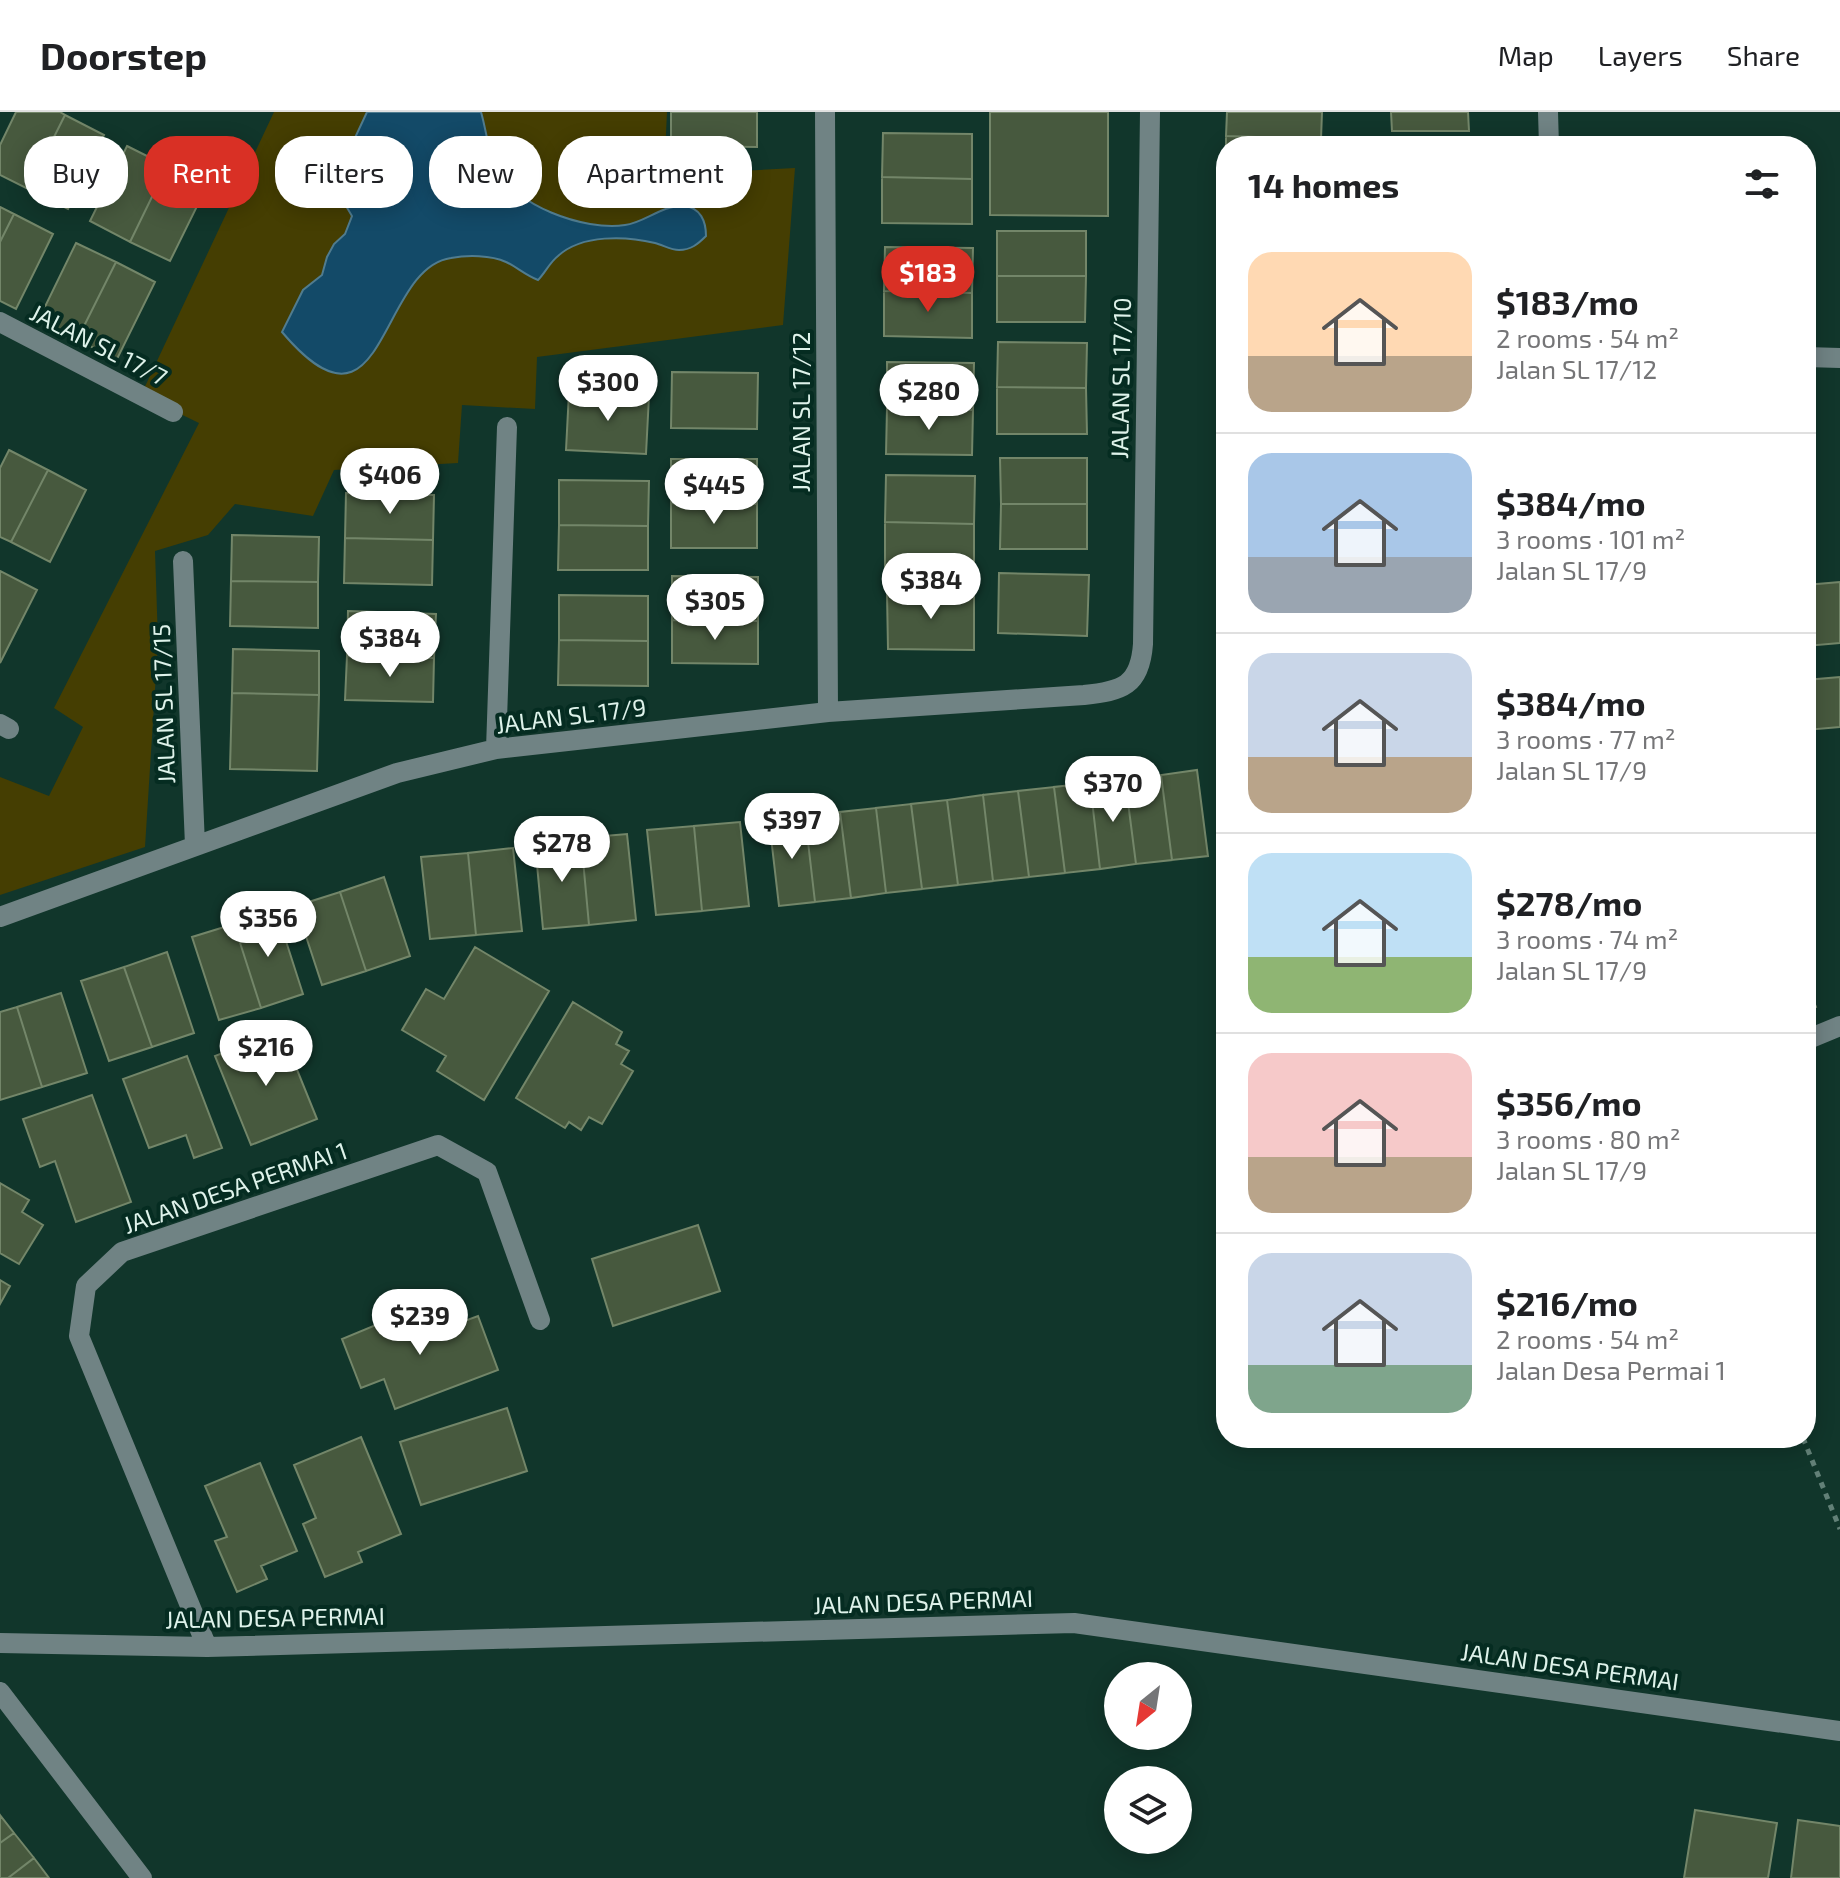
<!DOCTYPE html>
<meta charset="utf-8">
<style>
:root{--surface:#fff;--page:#f6f6f6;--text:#202124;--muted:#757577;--line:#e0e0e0;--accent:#d93025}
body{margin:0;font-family:"Exo 2",sans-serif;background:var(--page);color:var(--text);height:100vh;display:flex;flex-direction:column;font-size:30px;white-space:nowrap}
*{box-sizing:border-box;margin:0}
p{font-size:26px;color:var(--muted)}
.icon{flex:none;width:44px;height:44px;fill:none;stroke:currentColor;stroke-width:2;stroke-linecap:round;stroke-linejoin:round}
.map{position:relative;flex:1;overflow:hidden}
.drawer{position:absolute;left:1216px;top:24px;width:600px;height:1312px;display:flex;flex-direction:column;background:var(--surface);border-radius:32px;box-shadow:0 4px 20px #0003}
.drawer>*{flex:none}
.top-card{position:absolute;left:24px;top:24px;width:760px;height:72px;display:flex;gap:16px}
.needle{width:52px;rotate:210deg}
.tools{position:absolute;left:1104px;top:1550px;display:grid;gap:16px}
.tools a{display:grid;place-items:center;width:88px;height:88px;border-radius:50%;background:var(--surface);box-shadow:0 4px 20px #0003;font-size:40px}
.price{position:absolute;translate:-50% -68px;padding:0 18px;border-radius:28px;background:#fff;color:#222;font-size:26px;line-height:52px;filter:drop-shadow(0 2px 4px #0008)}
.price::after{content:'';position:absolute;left:50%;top:48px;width:24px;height:18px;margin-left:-12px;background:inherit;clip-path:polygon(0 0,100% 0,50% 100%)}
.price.active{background:var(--accent);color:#fff}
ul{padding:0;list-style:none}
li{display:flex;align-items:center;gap:24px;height:200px;padding:0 32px}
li+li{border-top:2px solid var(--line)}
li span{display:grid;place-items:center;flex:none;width:224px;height:160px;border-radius:24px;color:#555}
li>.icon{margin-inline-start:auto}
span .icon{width:96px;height:96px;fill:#fffc;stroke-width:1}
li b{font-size:34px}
h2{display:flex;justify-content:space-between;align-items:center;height:96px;padding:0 32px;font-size:34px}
.tag{padding:0 28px;border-radius:32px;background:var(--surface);box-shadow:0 4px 20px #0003;font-size:28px;line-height:72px}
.tag.active{background:var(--accent);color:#fff}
header{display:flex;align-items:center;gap:48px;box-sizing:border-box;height:112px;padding:0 40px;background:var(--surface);border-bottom:2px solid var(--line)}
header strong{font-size:38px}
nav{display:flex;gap:44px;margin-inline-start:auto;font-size:28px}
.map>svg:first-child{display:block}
</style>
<header>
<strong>Doorstep</strong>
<nav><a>Map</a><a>Layers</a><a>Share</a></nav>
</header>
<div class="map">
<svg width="1840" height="1766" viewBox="0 0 1840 1766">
<rect width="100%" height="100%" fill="#11362b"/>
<path fill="#453e02" d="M274 0H667L664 63 795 56 783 213 537 245 535 297 462 293 458 351 334 358 313 404 235 392 208 423 155 439 158 530 145 735 0 783V665L49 684 83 615 54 596 199 311 141 283Z"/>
<path fill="#134a68" stroke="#507c8f" stroke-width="2" d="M367 0H481C486 17 488 38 495 54 514 94 584 119 625 113 644 111 662 93 683 94 701 95 706 110 706 124 698 132 691 138 679 138 671 138 663 133 655 131 626 124 582 122 558 144 550 150 545 161 538 168 525 163 517 155 506 150 491 143 467 143 451 146 378 156 386 343 282 220L303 178 322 163 327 145 334 132 345 122 352 104 340 84V65L352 48 353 30Z"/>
<path fill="#47593e" stroke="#738669" stroke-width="2" d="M16 0H60L65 3 28 77 0 63V33Z
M671 0H757V35L671 34Z
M990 0H1108V104L990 103Z
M1227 0H1322L1321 27 1226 24Z
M1391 0H1468L1469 19H1392Z
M65 3 104 23 68 97 28 77Z
M883 21 972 22V67L882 65Z
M1226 24 1321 27V34H1226Z
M127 34 167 54 130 130 90 109Z
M167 54 207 74 170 149 130 130Z
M882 65 972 67V112L882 111Z
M0 95 14 102 0 130Z
M14 102 53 122 16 197 0 189V130Z
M997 119H1086V164H997Z
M76 131 116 150 77 228 38 209Z
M885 135 973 136 972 181 884 179Z
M116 150 155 170 117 247 77 228Z
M997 164H1086L1085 210H997Z
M884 179 972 181V226L884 224Z
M998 230 1087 231 1086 276 997 275Z
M887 250 974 251 973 298 887 296Z
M672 260 758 261 757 317 671 316Z
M997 275 1086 276 1087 322H997Z
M569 280 649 284 646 342 566 338Z
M887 296 973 298 972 343 886 342Z
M9 338 48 358 11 430 0 425V356Z
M1000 346H1087V392H1001Z
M671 347H757V392L671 391Z
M48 358 86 378 50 450 11 430Z
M886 363 975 364 974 412 885 410Z
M559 368 649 369 648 414 559 413Z
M346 381 434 383 433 428 345 426Z
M671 391 757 392V436H671Z
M1001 392H1087V437H1000Z
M885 410 974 412V459L885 458Z
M559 413 648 414V458H558Z
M232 423 319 425 318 470 231 469Z
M345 426 433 428 432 473 344 471Z
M0 459 37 478 0 551Z
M999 461 1089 463 1087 524 998 521Z
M672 464 758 465V509L672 508Z
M231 469 318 470V516L230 514Z
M1840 470V531L1806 534V473Z
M887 481 974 482V538L888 537Z
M559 483 648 484V529L559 528Z
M348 499 436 502 434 546 347 544Z
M672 508 758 509V552L672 551Z
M559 528 648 529V574L558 573Z
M233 537 319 539V583L232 581Z
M347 544 434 546 433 590 345 588Z
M1840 565V615L1806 618V568Z
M232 581 319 583 317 659 230 657Z
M1197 658 1208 744 1172 748 1161 663Z
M1161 663 1172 748 1136 752 1125 667Z
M1125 667 1136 752 1100 757 1090 671Z
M1090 671 1100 757 1065 761 1054 675Z
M1054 675 1065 761 1029 765 1018 679Z
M1018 679 1029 765 993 769 983 683Z
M983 683 993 769 958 773 947 688Z
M947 688 958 773 922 777 911 692Z
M911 692 922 777 886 781 876 696Z
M876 696 886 781 851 786 840 700Z
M840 700 851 786 815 790 805 704Z
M805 704 815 790 779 794 769 708Z
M740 710 749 794 702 799 694 714Z
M694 714 702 799 656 803 647 718Z
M627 722 636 808 589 813 581 726Z
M581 726 589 813 543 817 535 731Z
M513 736 522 819 476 823 468 741Z
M468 741 476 823 430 827 421 745Z
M384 765 410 844 366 859 340 780Z
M340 780 366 859 322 873 296 794Z
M276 798 303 882 261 896 234 812Z
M234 812 261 896 219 908 192 825Z
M475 835 549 879 484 988 437 959 446 944 402 918 426 877 444 887Z
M167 840 194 921 152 935 124 855Z
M124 855 152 935 109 949 81 869Z
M1806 870 1816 895 1806 899Z
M61 881 87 961 42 975 17 895Z
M573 890 622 920 616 932 629 939 621 952 633 959 602 1012 589 1005 581 1018 569 1010 565 1016 516 986Z
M17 895 42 975 0 988V900Z
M281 918 317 1007 251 1033 215 944Z
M187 944 222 1036 194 1046 186 1023 149 1036 123 967Z
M92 983 131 1090 76 1110 55 1049 40 1055 23 1007Z
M0 1071 29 1088 22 1100 43 1113 19 1152 0 1141Z
M698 1113 720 1179 613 1214 592 1147Z
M0 1168 10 1174 0 1192Z
M437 1201 443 1217 478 1204 498 1258 395 1297 384 1267 361 1276 342 1227 383 1210 388 1220Z
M507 1296 527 1359 421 1393 400 1330Z
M361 1325 401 1422 358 1440 362 1450 325 1465 303 1412 316 1406 294 1353Z
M260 1351 297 1439 261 1454 267 1467 237 1480 215 1429 227 1425 205 1374Z
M1695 1698 1777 1711 1768 1766H1684Z
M0 1703 14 1721 0 1731Z
M1798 1708 1840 1714V1766H1791Z
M14 1721 34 1746 8 1766H0V1731Z
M34 1746 49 1766H8Z"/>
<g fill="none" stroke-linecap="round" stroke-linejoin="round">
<path stroke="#628077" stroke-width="5" stroke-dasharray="6 6" stroke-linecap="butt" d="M1803 1326 1840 1417"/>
<path stroke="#708384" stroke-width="20" d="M825 0 828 600
M1548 0 1549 34
M0 210 173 300
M1806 245 1840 246
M183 449 195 733
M0 612 9 617
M496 637 507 315
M0 805 397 661 496 637 828 600 1084 583C1122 579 1140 574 1143 532L1150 0
M1806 928 1840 914
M0 1531 207 1535 1074 1511 1840 1619
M207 1535 79 1224 86 1174 122 1140 438 1033 487 1060 540 1208
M0 1580 142 1766"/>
</g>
<g text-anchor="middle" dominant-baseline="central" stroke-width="8" stroke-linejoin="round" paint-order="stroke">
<g font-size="24" fill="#def2ea" stroke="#052c21">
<text transform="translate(99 232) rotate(27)">JALAN SL 17/7</text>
<text transform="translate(1120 266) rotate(-89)">JALAN SL 17/10</text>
<text transform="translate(800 300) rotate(-90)">JALAN SL 17/12</text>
<text transform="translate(163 592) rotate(-92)">JALAN SL 17/15</text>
<text transform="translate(571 603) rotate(-7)">JALAN SL 17/9</text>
<text transform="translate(235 1075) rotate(-19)">JALAN DESA PERMAI 1</text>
<text transform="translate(923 1489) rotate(-2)">JALAN DESA PERMAI</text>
<text transform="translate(275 1505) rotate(-1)">JALAN DESA PERMAI</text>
<text transform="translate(1570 1554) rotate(8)">JALAN DESA PERMAI</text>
</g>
</g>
</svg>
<div class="tools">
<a><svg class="needle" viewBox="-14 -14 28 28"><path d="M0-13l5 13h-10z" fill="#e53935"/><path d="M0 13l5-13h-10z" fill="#757577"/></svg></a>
<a><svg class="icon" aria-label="layers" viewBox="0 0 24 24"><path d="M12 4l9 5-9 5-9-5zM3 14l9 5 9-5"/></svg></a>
</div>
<b class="price active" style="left:928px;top:202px">$183</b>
<b class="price" style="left:608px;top:311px">$300</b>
<b class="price" style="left:929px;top:320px">$280</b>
<b class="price" style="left:390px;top:404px">$406</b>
<b class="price" style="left:714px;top:414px">$445</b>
<b class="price" style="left:931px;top:509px">$384</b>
<b class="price" style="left:715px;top:530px">$305</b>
<b class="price" style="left:390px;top:567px">$384</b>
<b class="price" style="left:1113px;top:712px">$370</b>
<b class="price" style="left:792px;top:749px">$397</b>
<b class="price" style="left:562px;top:772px">$278</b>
<b class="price" style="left:268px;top:847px">$356</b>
<b class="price" style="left:266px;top:976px">$216</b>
<b class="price" style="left:420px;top:1245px">$239</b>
<div class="top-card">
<a class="tag">Buy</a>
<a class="tag active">Rent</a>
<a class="tag">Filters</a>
<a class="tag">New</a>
<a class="tag">Apartment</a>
</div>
<section class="drawer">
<h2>14 homes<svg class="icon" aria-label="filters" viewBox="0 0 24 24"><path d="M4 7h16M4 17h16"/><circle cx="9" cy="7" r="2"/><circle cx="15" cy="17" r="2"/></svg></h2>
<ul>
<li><span style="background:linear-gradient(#ffd9b3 65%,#b9a48a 0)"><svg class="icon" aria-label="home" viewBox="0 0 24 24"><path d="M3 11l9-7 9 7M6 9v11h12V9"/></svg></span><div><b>$183/mo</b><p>2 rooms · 54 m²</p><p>Jalan SL 17/12</p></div></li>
<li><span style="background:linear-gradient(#a9c7e8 65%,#9aa5b1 0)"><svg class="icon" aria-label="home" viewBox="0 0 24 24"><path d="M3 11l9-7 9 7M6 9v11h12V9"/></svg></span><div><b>$384/mo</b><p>3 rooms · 101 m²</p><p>Jalan SL 17/9</p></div></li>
<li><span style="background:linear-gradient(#c9d6e8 65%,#b9a48a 0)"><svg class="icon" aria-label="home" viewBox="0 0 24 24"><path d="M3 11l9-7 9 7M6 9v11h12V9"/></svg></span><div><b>$384/mo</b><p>3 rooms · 77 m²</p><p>Jalan SL 17/9</p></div></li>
<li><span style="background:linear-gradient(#bfe0f5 65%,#8fb573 0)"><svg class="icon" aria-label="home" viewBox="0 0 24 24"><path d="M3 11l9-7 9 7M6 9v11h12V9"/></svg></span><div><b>$278/mo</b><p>3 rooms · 74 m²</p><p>Jalan SL 17/9</p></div></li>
<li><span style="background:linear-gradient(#f6c9c9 65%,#b9a48a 0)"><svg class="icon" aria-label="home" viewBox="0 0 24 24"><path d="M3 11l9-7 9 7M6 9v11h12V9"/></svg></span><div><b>$356/mo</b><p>3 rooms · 80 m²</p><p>Jalan SL 17/9</p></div></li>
<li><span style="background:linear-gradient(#c9d6e8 70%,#7fa58c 0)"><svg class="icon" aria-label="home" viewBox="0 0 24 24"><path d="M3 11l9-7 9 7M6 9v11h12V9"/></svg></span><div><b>$216/mo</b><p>2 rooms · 54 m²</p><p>Jalan Desa Permai 1</p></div></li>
</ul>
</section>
</div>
